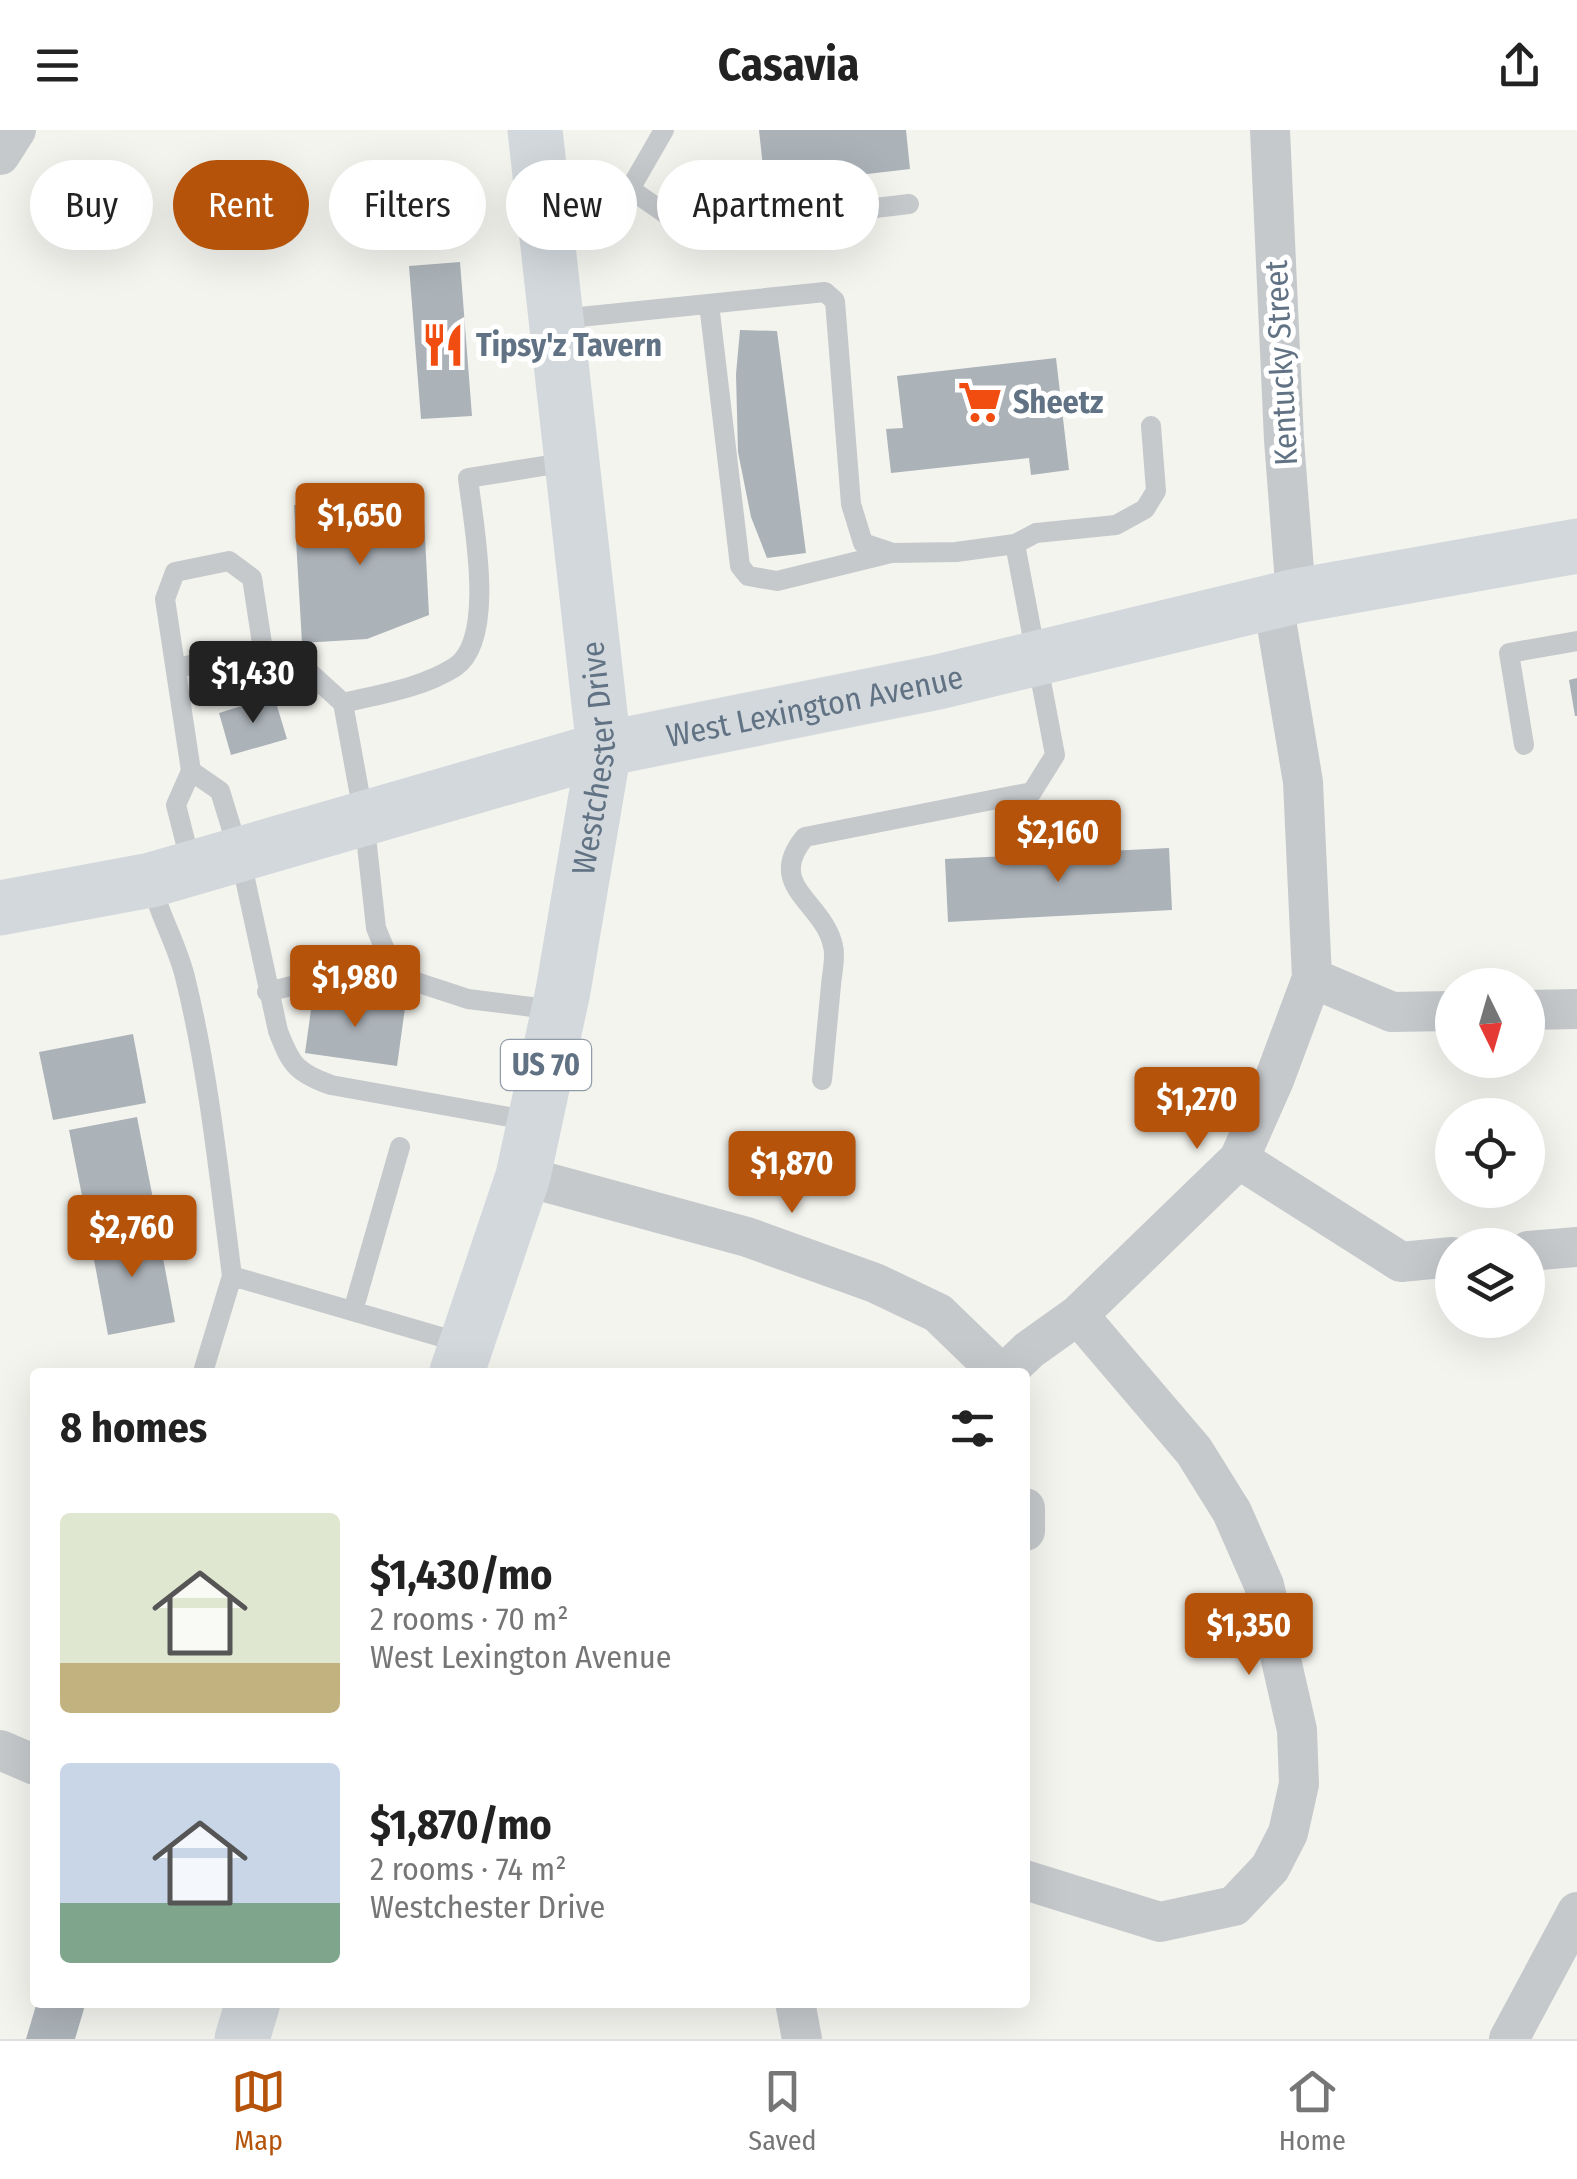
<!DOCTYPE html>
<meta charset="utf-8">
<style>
:root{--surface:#fff;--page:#f2f2f2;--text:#222;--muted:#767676;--line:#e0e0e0;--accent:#b45309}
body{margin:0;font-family:"Fira Sans Condensed",sans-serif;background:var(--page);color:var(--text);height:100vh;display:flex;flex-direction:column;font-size:38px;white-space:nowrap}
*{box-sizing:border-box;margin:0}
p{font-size:32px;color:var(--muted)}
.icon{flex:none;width:55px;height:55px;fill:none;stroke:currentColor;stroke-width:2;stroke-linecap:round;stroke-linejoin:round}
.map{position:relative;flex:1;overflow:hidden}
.panel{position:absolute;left:30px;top:1238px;width:1000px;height:640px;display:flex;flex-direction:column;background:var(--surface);border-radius:10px;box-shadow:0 10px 40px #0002}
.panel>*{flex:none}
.banner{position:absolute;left:30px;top:30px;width:1000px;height:90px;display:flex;gap:20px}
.needle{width:65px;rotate:175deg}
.controls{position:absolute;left:1435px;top:838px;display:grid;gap:20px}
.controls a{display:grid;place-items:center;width:110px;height:110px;border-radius:50%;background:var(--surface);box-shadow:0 10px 40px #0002;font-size:50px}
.price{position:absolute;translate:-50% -85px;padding:0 22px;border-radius:10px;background:var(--accent);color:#fff;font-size:32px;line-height:65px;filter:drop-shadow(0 2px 5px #0008)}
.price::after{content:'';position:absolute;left:50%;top:60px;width:30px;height:22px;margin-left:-15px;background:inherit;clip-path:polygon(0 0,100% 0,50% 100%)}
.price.current{background:#222;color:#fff}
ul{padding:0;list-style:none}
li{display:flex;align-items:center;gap:30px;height:250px;padding:0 30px}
li span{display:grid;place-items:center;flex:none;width:280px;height:200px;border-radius:10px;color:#555}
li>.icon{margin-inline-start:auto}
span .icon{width:120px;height:120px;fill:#fffc;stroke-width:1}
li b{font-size:42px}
h2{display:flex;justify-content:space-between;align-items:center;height:120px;padding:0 30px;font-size:42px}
.tag{padding:0 35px;border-radius:45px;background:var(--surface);box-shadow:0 10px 40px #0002;font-size:35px;line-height:90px}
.tag.current{background:var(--accent);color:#fff}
header{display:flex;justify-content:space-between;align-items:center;height:130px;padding:0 30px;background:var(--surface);font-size:45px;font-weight:700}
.tabs{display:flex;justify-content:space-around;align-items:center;height:140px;border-top:2px solid var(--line);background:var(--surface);font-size:28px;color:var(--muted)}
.tabs a{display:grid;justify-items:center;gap:5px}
.tabs .current{color:var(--accent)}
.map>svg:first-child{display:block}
</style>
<header><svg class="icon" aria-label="menu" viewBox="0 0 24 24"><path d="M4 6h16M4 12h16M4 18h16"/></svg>Casavia<svg class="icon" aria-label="share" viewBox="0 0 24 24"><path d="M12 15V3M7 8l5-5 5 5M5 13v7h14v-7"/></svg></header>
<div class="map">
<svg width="1577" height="1909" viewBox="0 0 1577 1909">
<rect width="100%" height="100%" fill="#f4f4ef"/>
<path fill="#abb2b8" d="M759 0H906L910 39 765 56Z
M460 132 472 286 421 289 409 136Z
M740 200 777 201 806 423 767 428 751 387 738 322 736 244Z
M1056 228 1069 340 1031 345 1029 328 891 343 886 299 903 298 897 246Z
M423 368 429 485 367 509 302 513 294 375Z
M1577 548V586H1575L1569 550Z
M274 566 287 609 231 625 219 583Z
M1169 718 1172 780 948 792 945 729Z
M313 865 405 878 397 936 305 923Z
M133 904 146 973 53 990 39 922Z
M137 987 156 1084 88 1096 69 1000Z
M157 1096 175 1192 108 1205 90 1108Z
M37 1872H86L75 1909H26Z"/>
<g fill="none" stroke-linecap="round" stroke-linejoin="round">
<path stroke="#c6c9cc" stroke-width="20" d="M630 59 682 95 723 96 909 74
M546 83 630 59 664 0
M709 174 740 436 748 446 777 451 891 423
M560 189 825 162 835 171 851 374 863 413 893 423 956 422 1015 414
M176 538 263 520
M1524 615 1509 523 1577 511
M191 641 165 469 175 442 229 431 252 448 263 520 311 544 343 573
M191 734 176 675 191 641 220 661 240 726 278 901C291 935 297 943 331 955L532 991
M151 752C159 785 177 814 185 847 209 944 219 1046 232 1146L465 1214
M267 862 390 832
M556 880 468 869 413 851 390 832 376 798 364 688 343 573C381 564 422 558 455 537 497 509 473 392 468 348L568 332
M822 950C825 918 828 887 831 855 832 843 836 827 833 816 824 772 764 756 805 707L1032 662 1055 625 1015 414 1036 403 1116 395 1145 379 1156 361 1151 296
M353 1181 400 1017
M203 1242 232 1146"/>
<path stroke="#c6c9cc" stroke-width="40" d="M1270 0 1284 310 1296 466
M0 25 16 0
M1312 848 1392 882 1452 881
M1528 880 1577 879
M1239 1029 1274 950 1312 848 1303 652 1273 472
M523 1046 747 1107 875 1153 938 1183 999 1242
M1528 1121 1577 1117
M1006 1242 1029 1220 1078 1185 1239 1029 1401 1132 1452 1127
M1025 1378V1401
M0 1620 35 1635
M1025 1750 1160 1792 1234 1776 1270 1738 1288 1703 1299 1654 1297 1600 1264 1455 1232 1382 1194 1321 1078 1185
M795 1872 802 1909
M1509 1909 1577 1782"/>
<path stroke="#d2d8dc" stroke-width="55" id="s1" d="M0 778 151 750 604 619 938 552 1296 466 1577 416"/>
<g stroke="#d2d8dc" stroke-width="55">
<path id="s2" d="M457 1242 523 1046 563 861 604 619 535 0"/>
<path d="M242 1909 253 1872"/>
</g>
</g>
<defs>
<g id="restaurant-bare" transform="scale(3.45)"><path d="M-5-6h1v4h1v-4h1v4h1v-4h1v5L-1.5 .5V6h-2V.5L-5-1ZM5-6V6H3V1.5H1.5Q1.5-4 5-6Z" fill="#f24d11" stroke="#fff" stroke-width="2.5" paint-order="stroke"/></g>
<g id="supermarket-bare" transform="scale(3.45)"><path d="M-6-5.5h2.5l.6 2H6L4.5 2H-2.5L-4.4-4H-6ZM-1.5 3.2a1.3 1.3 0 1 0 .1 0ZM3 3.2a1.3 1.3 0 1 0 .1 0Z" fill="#f24d11" stroke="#fff" stroke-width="2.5" paint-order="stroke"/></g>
</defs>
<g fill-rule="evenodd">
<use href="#restaurant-bare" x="443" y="215"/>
<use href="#supermarket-bare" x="980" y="272"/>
</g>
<g text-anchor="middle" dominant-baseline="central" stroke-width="10" stroke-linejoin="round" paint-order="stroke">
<rect fill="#fff" stroke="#909ca8" stroke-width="2.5" x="501" y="910" width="90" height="50" rx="8"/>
<g font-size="30" font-weight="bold" fill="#607283">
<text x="546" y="935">US 70</text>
</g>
<g font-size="32" font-weight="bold" fill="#607283" stroke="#fff" text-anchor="start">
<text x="476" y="215">Tipsy'z Tavern</text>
<text x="1013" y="272">Sheetz</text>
</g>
<g font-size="32" fill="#607283" stroke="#fff">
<text transform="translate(1281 233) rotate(-93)">Kentucky Street</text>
<text stroke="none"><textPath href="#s1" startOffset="840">West Lexington Avenue</textPath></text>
<text stroke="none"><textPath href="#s2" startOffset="632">Westchester Drive</textPath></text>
</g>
</g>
</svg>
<div class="controls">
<a><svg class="needle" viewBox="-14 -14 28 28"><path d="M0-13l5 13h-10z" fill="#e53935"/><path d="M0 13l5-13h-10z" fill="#767676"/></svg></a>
<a><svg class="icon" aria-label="locate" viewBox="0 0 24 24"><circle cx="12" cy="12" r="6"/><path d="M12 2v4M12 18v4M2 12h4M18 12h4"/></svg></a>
<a><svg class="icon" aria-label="layers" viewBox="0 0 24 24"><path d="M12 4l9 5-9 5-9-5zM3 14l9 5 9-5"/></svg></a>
</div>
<b class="price" style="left:360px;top:438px">$1,650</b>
<b class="price current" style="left:253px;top:596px">$1,430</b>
<b class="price" style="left:1058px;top:755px">$2,160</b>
<b class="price" style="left:355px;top:900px">$1,980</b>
<b class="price" style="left:1197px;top:1022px">$1,270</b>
<b class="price" style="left:792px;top:1086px">$1,870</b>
<b class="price" style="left:132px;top:1150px">$2,760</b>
<b class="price" style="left:1249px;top:1548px">$1,350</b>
<div class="banner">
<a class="tag">Buy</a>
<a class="tag current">Rent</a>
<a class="tag">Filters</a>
<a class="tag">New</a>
<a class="tag">Apartment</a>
</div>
<section class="panel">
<h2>8 homes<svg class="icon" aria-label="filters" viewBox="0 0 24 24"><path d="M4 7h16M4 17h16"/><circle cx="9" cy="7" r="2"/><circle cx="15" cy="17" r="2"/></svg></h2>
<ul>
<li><span style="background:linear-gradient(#dfe7d0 75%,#c2b280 0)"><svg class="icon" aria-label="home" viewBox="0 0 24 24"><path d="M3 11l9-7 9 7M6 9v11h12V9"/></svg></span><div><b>$1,430/mo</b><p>2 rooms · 70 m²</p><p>West Lexington Avenue</p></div></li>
<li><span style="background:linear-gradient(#c9d6e8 70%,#7fa58c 0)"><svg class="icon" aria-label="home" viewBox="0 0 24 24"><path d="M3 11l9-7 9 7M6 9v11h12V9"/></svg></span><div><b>$1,870/mo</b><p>2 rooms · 74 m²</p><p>Westchester Drive</p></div></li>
</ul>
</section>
</div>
<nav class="tabs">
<a class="current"><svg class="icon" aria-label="map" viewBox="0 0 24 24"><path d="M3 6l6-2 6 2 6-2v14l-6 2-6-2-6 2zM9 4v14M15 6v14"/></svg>Map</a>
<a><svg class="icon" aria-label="saved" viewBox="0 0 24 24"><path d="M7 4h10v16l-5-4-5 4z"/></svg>Saved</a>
<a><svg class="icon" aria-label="home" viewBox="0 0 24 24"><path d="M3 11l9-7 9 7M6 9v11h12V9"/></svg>Home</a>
</nav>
